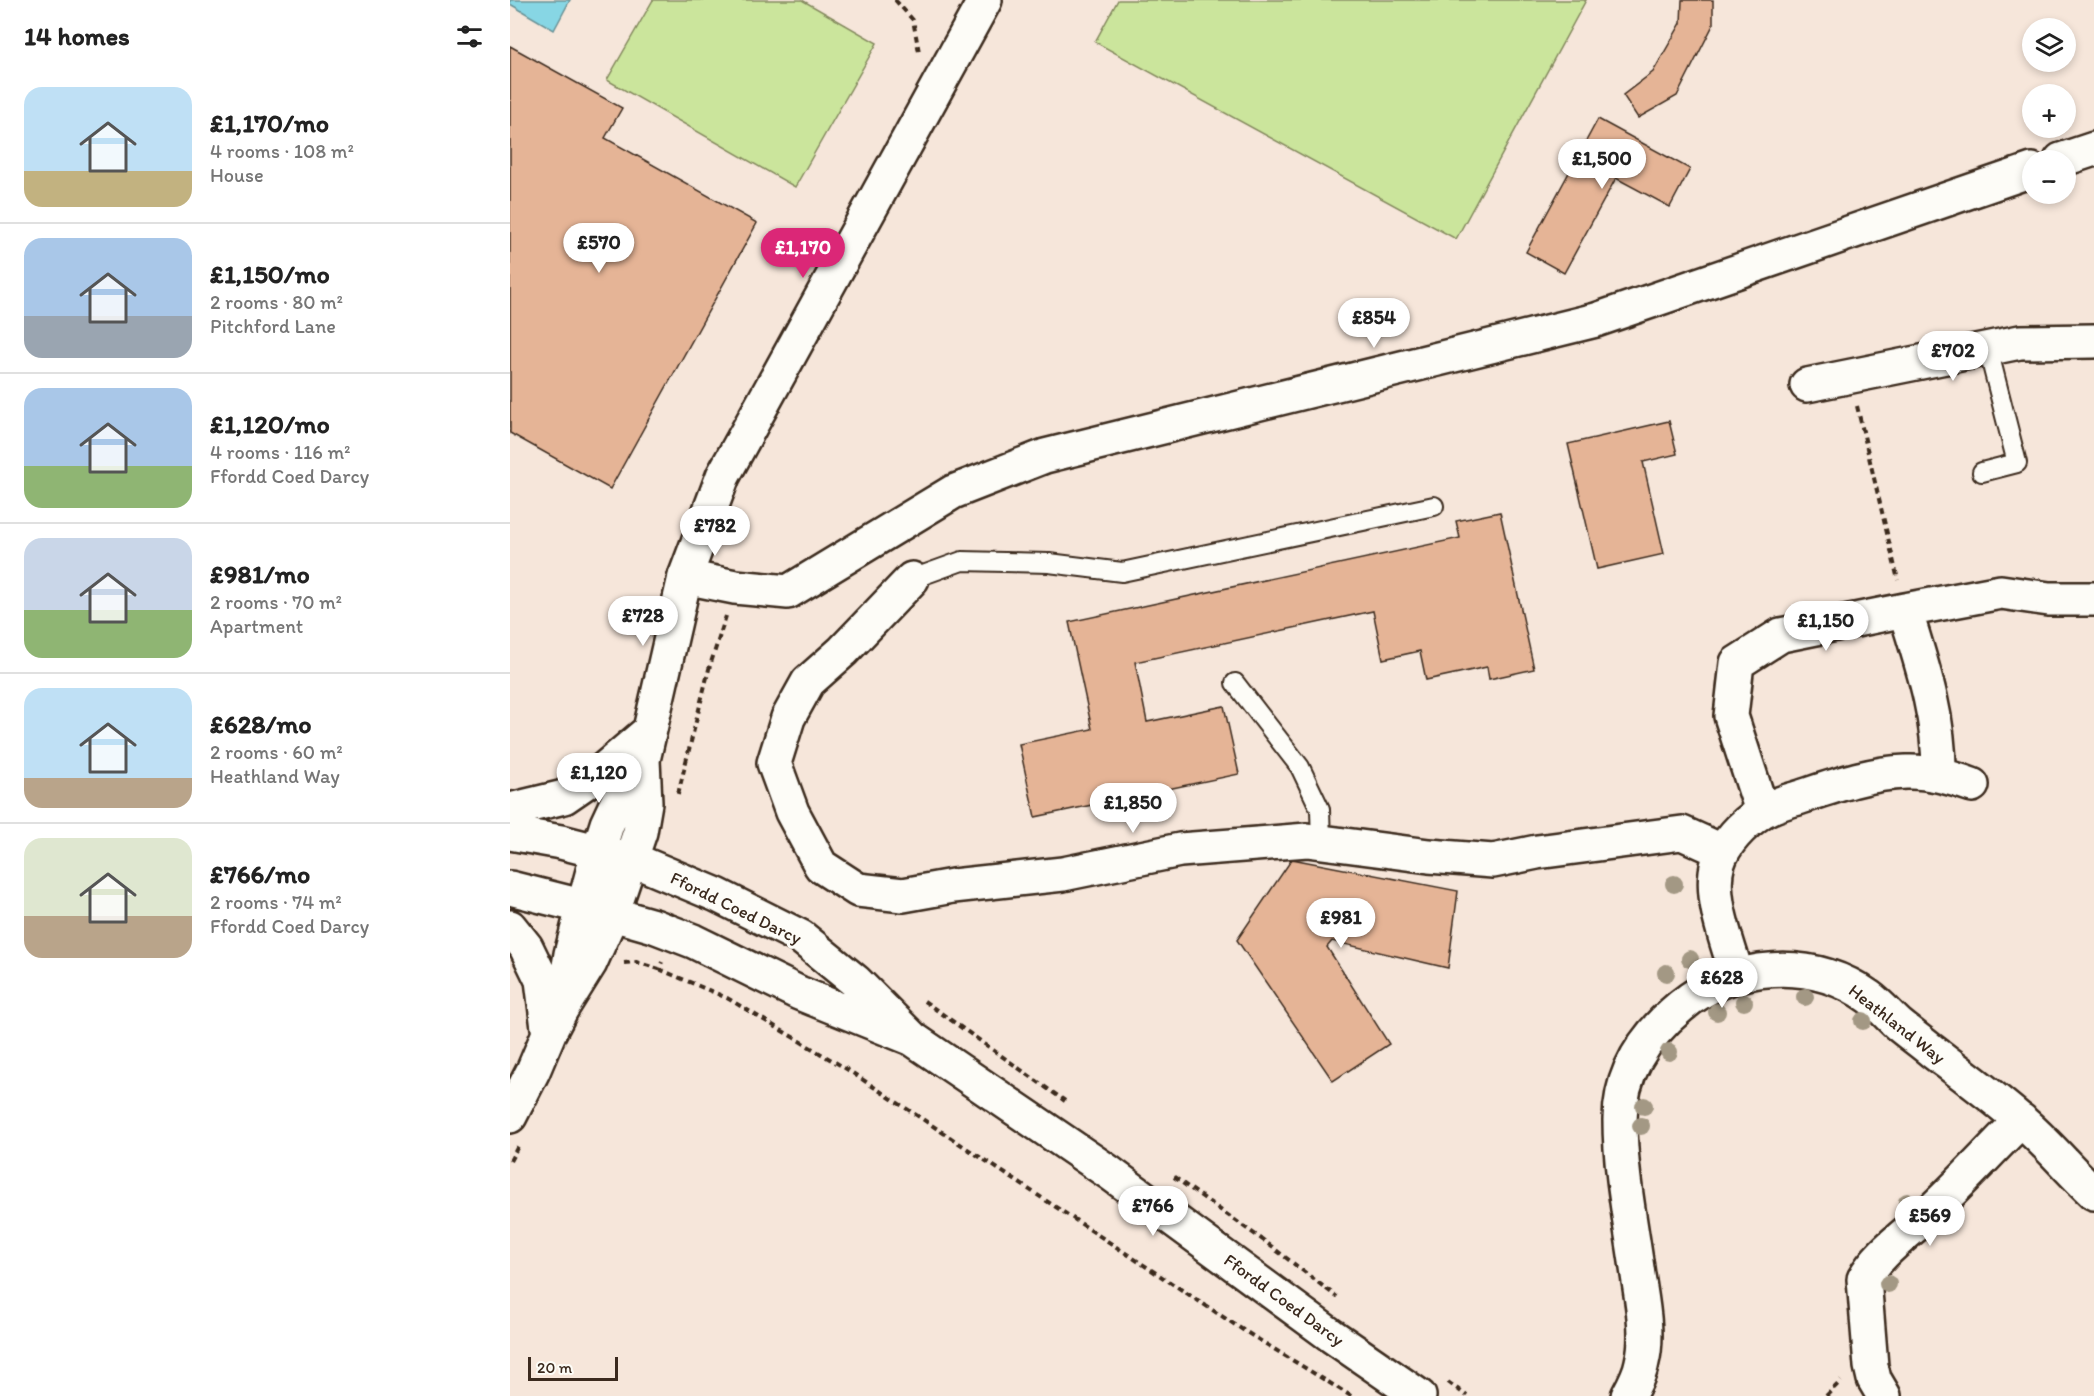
<!DOCTYPE html>
<meta charset="utf-8">
<style>
:root{--surface:#fff;--page:#f6f6f6;--text:#222;--muted:#767676;--line:#e0e0e0;--accent:#db2777}
body{margin:0;font-family:Itim,sans-serif;background:var(--page);color:var(--text);height:100vh;display:flex;flex-direction:column;font-size:22px;white-space:nowrap}
*{box-sizing:border-box;margin:0}
p{font-size:20px;color:var(--muted)}
.icon{flex:none;width:33px;height:33px;fill:none;stroke:currentColor;stroke-width:2;stroke-linecap:round;stroke-linejoin:round}
.map{position:relative;flex:1;overflow:hidden}
.panel{display:flex;flex-direction:column;background:var(--surface);width:510px}
.panel>*{flex:none}
.tools{position:absolute;left:1512px;top:18px;display:grid;gap:12px}
.tools a{display:grid;place-items:center;width:54px;height:54px;border-radius:50%;background:var(--surface);box-shadow:0 3px 9px #0003;font-size:30px}
.scale{position:absolute;left:18px;bottom:15px;width:90px;box-sizing:border-box;padding-left:6px;border:3px solid #3b2a1e;border-top:0;font-size:16px;line-height:21px;white-space:nowrap;color:#3b2a1e;-webkit-text-stroke:4px #fdfcf7;paint-order:stroke}
.price{position:absolute;translate:-50% -51px;padding:0 14px;border-radius:21px;background:#fff;color:#222;font-size:20px;line-height:39px;filter:drop-shadow(0 2px 3px #0008)}
.price::after{content:'';position:absolute;left:50%;top:36px;width:18px;height:14px;margin-left:-9px;background:inherit;clip-path:polygon(0 0,100% 0,50% 100%)}
.price.current{background:var(--accent);color:#fff}
ul{padding:0;list-style:none}
li{display:flex;align-items:center;gap:18px;height:150px;padding:0 24px}
li+li{border-top:2px solid var(--line)}
li span{display:grid;place-items:center;flex:none;width:168px;height:120px;border-radius:18px;color:#555}
li>.icon{margin-inline-start:auto}
span .icon{width:72px;height:72px;fill:#fffc;stroke-width:1}
li b{font-size:26px}
h2{display:flex;justify-content:space-between;align-items:center;height:72px;padding:0 24px;font-size:26px}
main{display:flex;flex:1;min-height:0}
.map>svg:first-child{display:block}
</style>
<main>
<section class="panel">
<h2>14 homes<svg class="icon" aria-label="filters" viewBox="0 0 24 24"><path d="M4 7h16M4 17h16"/><circle cx="9" cy="7" r="2"/><circle cx="15" cy="17" r="2"/></svg></h2>
<ul>
<li><span style="background:linear-gradient(#bfe0f5 70%,#c2b280 0)"><svg class="icon" aria-label="home" viewBox="0 0 24 24"><path d="M3 11l9-7 9 7M6 9v11h12V9"/></svg></span><div><b>£1,170/mo</b><p>4 rooms · 108 m²</p><p>House</p></div></li>
<li><span style="background:linear-gradient(#a9c7e8 65%,#9aa5b1 0)"><svg class="icon" aria-label="home" viewBox="0 0 24 24"><path d="M3 11l9-7 9 7M6 9v11h12V9"/></svg></span><div><b>£1,150/mo</b><p>2 rooms · 80 m²</p><p>Pitchford Lane</p></div></li>
<li><span style="background:linear-gradient(#a9c7e8 65%,#8fb573 0)"><svg class="icon" aria-label="home" viewBox="0 0 24 24"><path d="M3 11l9-7 9 7M6 9v11h12V9"/></svg></span><div><b>£1,120/mo</b><p>4 rooms · 116 m²</p><p>Ffordd Coed Darcy</p></div></li>
<li><span style="background:linear-gradient(#c9d6e8 60%,#8fb573 0)"><svg class="icon" aria-label="home" viewBox="0 0 24 24"><path d="M3 11l9-7 9 7M6 9v11h12V9"/></svg></span><div><b>£981/mo</b><p>2 rooms · 70 m²</p><p>Apartment</p></div></li>
<li><span style="background:linear-gradient(#bfe0f5 75%,#b9a48a 0)"><svg class="icon" aria-label="home" viewBox="0 0 24 24"><path d="M3 11l9-7 9 7M6 9v11h12V9"/></svg></span><div><b>£628/mo</b><p>2 rooms · 60 m²</p><p>Heathland Way</p></div></li>
<li><span style="background:linear-gradient(#dfe7d0 65%,#b9a48a 0)"><svg class="icon" aria-label="home" viewBox="0 0 24 24"><path d="M3 11l9-7 9 7M6 9v11h12V9"/></svg></span><div><b>£766/mo</b><p>2 rooms · 74 m²</p><p>Ffordd Coed Darcy</p></div></li>
</ul>
</section>
<div class="map">
<svg width="1584" height="1396" viewBox="0 0 1584 1396">
<rect width="100%" height="100%" fill="#f6e6da"/>
<filter id="ink" filterUnits="userSpaceOnUse"><feTurbulence type="fractalNoise" baseFrequency=".0167" numOctaves="2"/><feDisplacementMap in="SourceGraphic" scale="12" xChannelSelector="R" yChannelSelector="G"/><feConvolveMatrix kernelMatrix="1 2 1 2 8 2 1 2 1" color-interpolation-filters="sRGB"/></filter>
<g filter="url(#ink)">
<path fill="#cbe59c" stroke="#83885d" stroke-width="1.5" d="M143 0H292L367 43 285 187 97 80Z
M608 0H1076L946 239 585 42Z"/>
<path fill="#87d6e4" stroke="#699195" stroke-width="1.5" d="M0 0H60L44 30 0 4Z"/>
<path fill="#e5b496" stroke="#3b2a1e" stroke-width="1.5" d="M1172 0H1203V25L1167 96 1128 118 1113 95 1143 72 1171 23Z
M0 46 112 108 95 138 247 223 100 489 0 433Z
M1088 119 1180 169 1160 207 1106 178 1054 273 1016 252Z
M1159 421 1167 454 1133 462 1154 554 1087 569 1058 444Z
M990 512 1024 669 979 679 977 667 916 680 910 651 873 659 863 611 625 662 637 722 714 706 729 774 525 817 509 744 582 729 559 622 950 538 946 521Z
M782 859 948 891 938 968 822 941 817 947 879 1044 823 1081 727 940Z"/>
<g fill="none" stroke-linecap="round" stroke-linejoin="round">
<g stroke="#3b2a1e" stroke-width="22">
<path id="service" d="M1472 472 1507 463 1478 349
M402 579 452 561 539 563 612 572 924 506
M725 683 790 767 810 809 811 842"/>
</g>
<g stroke="#3b2a1e" stroke-width="38">
<path id="minor" d="M1551 160 1584 149
M1297 385 1510 342 1584 341
M175 577 225 587 278 592 443 492 535 456 1086 320 1522 170
M402 579 333 651 298 682 278 718 264 763 282 812 311 866 348 890 393 895 443 886 553 874 670 850 797 840 919 856 983 861 1027 852 1172 833 1212 851
M1395 610 1491 592 1539 599H1584
M1252 811 1221 716 1227 663 1271 635 1395 610C1412 665 1430 717 1429 775
M102 914 144 926 183 941 289 993 403 1039 345 981 291 937 207 895 121 859
M1227 975C1218 944 1198 895 1208 863 1214 843 1233 824 1251 812 1264 804 1279 801 1294 796 1327 785 1361 773 1396 772 1419 771 1440 777 1462 785
M403 1039 600 1173 822 1336 909 1396
M1118 1396C1124 1385 1130 1374 1132 1362 1139 1335 1132 1302 1128 1275 1121 1224 1110 1172 1110 1120 1110 1073 1136 1035 1171 1006 1224 962 1301 956 1359 997 1370 1005 1379 1016 1389 1025 1400 1034 1411 1042 1422 1051 1451 1073 1481 1095 1509 1119 1536 1141 1558 1169 1584 1193
M1374 1396 1364 1379 1361 1366 1354 1279C1368 1253 1397 1234 1419 1213 1451 1183 1480 1151 1511 1120"/>
</g>
<g stroke="#3b2a1e" stroke-width="38">
<path id="secondary" d="M0 810 54 797 92 771 138 732
M0 833 51 842 110 857
M0 888 95 912
M0 927 16 947 32 980 38 1028
M52 1008 61 954 88 852 97 824 111 794 133 760 175 577 213 476 475 0
M0 1116 23 1071 39 1033 52 1008 80 963 102 914 130 832 135 803 133 760"/>
</g>
<path stroke="#3b2a1e" stroke-width="4" stroke-dasharray="6 4.5" stroke-linecap="butt" d="M387 0 386 1 403 20 409 52
M1347 406 1388 580
M168 794 199 669 216 616
M114 963 126 962 149 969 152 962
M149 969 217 998 335 1068 620 1256 733 1330 841 1396
M414 1001 555 1101
M0 1161 8 1146
M664 1177 753 1240 827 1297
M938 1382 957 1396
M1316 1396 1331 1381"/>
<use href="#service" stroke="#fdfcf7" stroke-width="18"/>
<use href="#minor" stroke="#fdfcf7" stroke-width="33"/>
<use href="#secondary" stroke="#fdfcf7" stroke-width="33"/>
</g>
<g fill="#a39884">
<circle cx="1164" cy="884" r="9"/>
<circle cx="1180" cy="959" r="9"/>
<circle cx="1156" cy="973" r="9"/>
<circle cx="1295" cy="997" r="9"/>
<circle cx="1234" cy="1002" r="9"/>
<circle cx="1207" cy="1012" r="9"/>
<circle cx="1353" cy="1021" r="9"/>
<circle cx="1159" cy="1052" r="9"/>
<circle cx="1134" cy="1106" r="9"/>
<circle cx="1131" cy="1126" r="9"/>
<circle cx="1397" cy="1202" r="9"/>
<circle cx="1378" cy="1284" r="9"/>
</g>
</g>
<g text-anchor="middle" dominant-baseline="central" stroke-width="6" stroke-linejoin="round" paint-order="stroke">
<g font-size="18" fill="#3b2a1e" stroke="#fdfcf7">
<text transform="translate(226 908) rotate(26)">Ffordd Coed Darcy</text>
<text transform="translate(1387 1024) rotate(38)">Heathland Way</text>
<text transform="translate(774 1300) rotate(36)">Ffordd Coed Darcy</text>
</g>
</g>
</svg>
<div class="tools">
<a><svg class="icon" aria-label="layers" viewBox="0 0 24 24"><path d="M12 4l9 5-9 5-9-5zM3 14l9 5 9-5"/></svg></a>
<a>+</a>
<a>−</a>
</div>
<div class="scale">20 m</div>
<b class="price" style="left:1092px;top:190px">£1,500</b>
<b class="price" style="left:89px;top:274px">£570</b>
<b class="price current" style="left:293px;top:279px">£1,170</b>
<b class="price" style="left:864px;top:349px">£854</b>
<b class="price" style="left:1443px;top:382px">£702</b>
<b class="price" style="left:205px;top:557px">£782</b>
<b class="price" style="left:133px;top:647px">£728</b>
<b class="price" style="left:1316px;top:652px">£1,150</b>
<b class="price" style="left:89px;top:804px">£1,120</b>
<b class="price" style="left:623px;top:834px">£1,850</b>
<b class="price" style="left:831px;top:949px">£981</b>
<b class="price" style="left:1212px;top:1009px">£628</b>
<b class="price" style="left:643px;top:1237px">£766</b>
<b class="price" style="left:1420px;top:1247px">£569</b>
</div>
</main>
